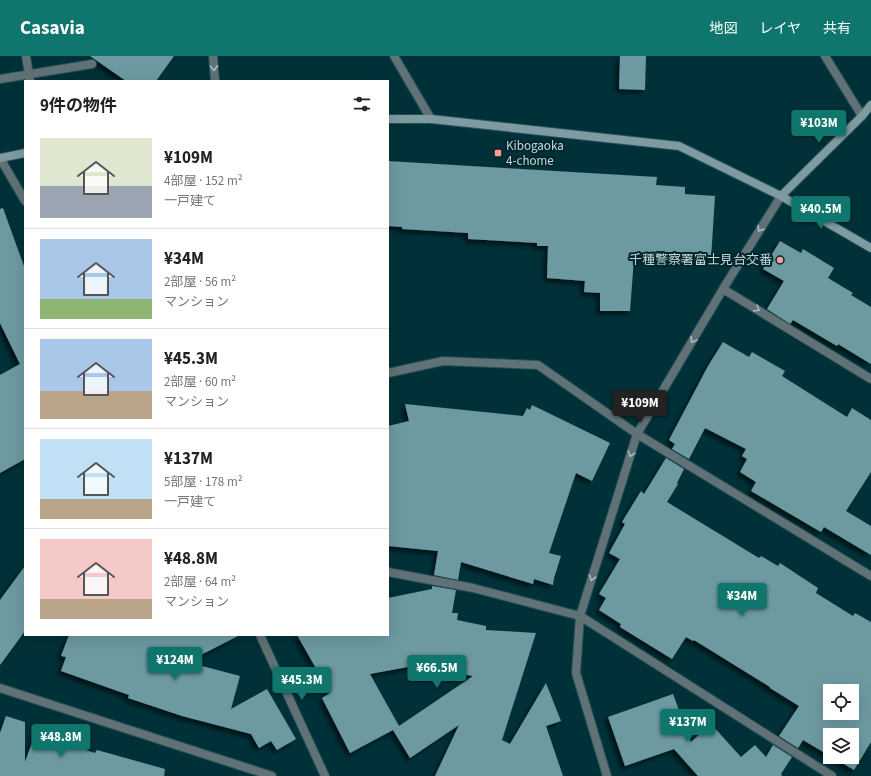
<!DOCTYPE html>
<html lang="ja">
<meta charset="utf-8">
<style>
:root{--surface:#fff;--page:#f2f2f2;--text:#222;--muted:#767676;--line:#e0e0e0;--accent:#0f766e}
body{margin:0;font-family:"Source Sans 3","Noto Sans JP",sans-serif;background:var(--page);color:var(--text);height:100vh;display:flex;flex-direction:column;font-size:15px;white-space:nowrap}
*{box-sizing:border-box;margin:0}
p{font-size:13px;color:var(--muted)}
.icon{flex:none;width:22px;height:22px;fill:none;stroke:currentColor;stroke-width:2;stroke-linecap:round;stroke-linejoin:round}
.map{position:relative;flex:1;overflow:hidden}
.sheet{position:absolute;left:24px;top:24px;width:365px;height:556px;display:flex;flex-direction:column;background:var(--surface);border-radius:0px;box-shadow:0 4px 16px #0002}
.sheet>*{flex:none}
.buttons{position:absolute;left:823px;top:628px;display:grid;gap:8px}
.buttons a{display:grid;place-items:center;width:36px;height:36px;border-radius:0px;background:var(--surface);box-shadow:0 4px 16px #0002;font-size:20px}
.price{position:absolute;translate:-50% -34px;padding:0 9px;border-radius:4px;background:var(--accent);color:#fff;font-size:13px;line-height:26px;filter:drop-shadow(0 1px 2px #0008)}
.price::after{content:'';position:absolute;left:50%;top:24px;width:12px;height:9px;margin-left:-6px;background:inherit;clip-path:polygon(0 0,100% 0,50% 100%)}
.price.current{background:#222;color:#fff}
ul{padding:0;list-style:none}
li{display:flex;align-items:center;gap:12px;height:100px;padding:0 16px}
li+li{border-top:1px solid var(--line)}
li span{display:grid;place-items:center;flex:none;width:112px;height:80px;border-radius:0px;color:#555}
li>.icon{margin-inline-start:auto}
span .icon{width:48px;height:48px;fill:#fffc;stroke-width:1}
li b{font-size:17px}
h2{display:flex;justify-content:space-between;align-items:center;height:48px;padding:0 16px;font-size:17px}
header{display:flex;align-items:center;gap:24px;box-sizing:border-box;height:56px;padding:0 20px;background:var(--accent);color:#fff}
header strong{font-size:19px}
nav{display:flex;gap:22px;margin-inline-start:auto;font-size:14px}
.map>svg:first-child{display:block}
</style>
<header>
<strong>Casavia</strong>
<nav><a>地図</a><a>レイヤ</a><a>共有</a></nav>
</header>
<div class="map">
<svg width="871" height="720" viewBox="0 0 871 720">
<defs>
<filter id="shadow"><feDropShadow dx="-3.5" dy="3.5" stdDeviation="2" flood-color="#0009"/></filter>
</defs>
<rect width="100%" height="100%" fill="#003138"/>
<path fill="#6d99a1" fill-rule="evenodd" filter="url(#shadow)" d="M90 0H174L156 25H126Z
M620 0H646L645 34 619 33Z
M388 105 657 121 656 129 685 131V138L715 140 711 203 697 202V205L634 202 630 255H600V237L584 236 585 225 547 222 548 190H537V187L468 183V177L402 173V171L388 170Z
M3 152 25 213V403L0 417V319L20 308 0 267V153Z
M780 185 801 197 803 193 834 212 828 222 853 237 851 239 871 251V308L838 288 837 290 793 264 790 268 767 253 784 225 763 213Z
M723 286 749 301 752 296 785 315 782 320 847 361 852 352 871 364V416L846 455 871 470V499L824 471 821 476 751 435 756 426 740 416 747 403 742 400 746 393 705 372 689 403 672 393 675 388 669 384 708 310Z
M405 348 523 360 527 352 530 354 532 349 610 387 592 425 576 417 549 497 561 500 554 522 553 529 534 523 533 528 461 506 458 524 434 519 438 495 388 490V370L409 365Z
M666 402 684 413 677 427 678 428 667 446 759 502 761 500 778 510 780 507 818 532 816 537 853 560 855 557 871 566V686L854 714 832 701H852V679H830V700L803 684 798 692 779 680 799 650 770 632V631L694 584 693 585 686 581 672 603 620 571 621 568 599 554 606 542 599 538 620 503 609 497 625 468 622 466 641 435 644 438ZM830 635H852V657H830Z
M25 510V575L0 609V544Z
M432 530 456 534 452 557H458L457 564 486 570V574L536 577 502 684 510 688 546 627 561 665 546 670 563 720H435L459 669 410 702 393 674 350 697 322 642 330 637 297 579H388V542L432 533ZM413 610 473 620 399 670 370 618Z
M69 579H240L187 606 240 620 231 653 267 633 296 683 277 694 271 685 259 692 251 678 182 660 128 642 129 639 61 615 66 601 61 600Z
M673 638 691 686 711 668 741 701 755 689 766 701 773 689 792 701 781 718 782 720H698L674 693 625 710 608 661Z
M6 660 25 666V706L35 678 95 697 97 694 165 713 164 720H0V677Z"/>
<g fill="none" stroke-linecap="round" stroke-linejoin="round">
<g stroke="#234f56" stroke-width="10">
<path id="lane" d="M26 0 30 25
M213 0 215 25
M0 23 92 8"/>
</g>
<g stroke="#234f56" stroke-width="10">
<path id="street" d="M394 0 431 63
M825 0 862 60
M0 102 25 145
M723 233 871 323
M388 317 443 305 538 309 637 378 871 520
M388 516 473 532 580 560 832 720
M260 579 325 720
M0 632 272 720
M607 720 576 617 580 560 637 378 723 233 781 140"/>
</g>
<g stroke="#234f56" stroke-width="10">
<path id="secondary" d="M388 63H431L679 90 781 140 871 192
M0 102 25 97
M781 140 862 60 871 49"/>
</g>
<use href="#lane" stroke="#607275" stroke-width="8"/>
<use href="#street" stroke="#607275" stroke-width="8"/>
<use href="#secondary" stroke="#7d9ba0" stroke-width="8"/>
</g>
<defs><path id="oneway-chevron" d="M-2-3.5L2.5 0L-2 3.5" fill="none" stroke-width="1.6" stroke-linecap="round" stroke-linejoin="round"/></defs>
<g stroke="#a9bec2">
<use href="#oneway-chevron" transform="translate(214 12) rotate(86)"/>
<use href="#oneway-chevron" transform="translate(760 173) rotate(122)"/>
<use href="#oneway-chevron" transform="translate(757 253) rotate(31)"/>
<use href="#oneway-chevron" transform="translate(693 284) rotate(121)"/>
<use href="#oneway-chevron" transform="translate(631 398) rotate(107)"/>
<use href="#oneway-chevron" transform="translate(592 522) rotate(107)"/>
</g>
<g fill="#f59d8f" stroke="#03262b" stroke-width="1.5">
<rect x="494" y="93" width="8" height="8" rx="2"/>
<circle cx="780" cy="204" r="4"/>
</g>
<g text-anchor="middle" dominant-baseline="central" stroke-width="4" stroke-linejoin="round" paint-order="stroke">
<g font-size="13" fill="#c1d8dc" stroke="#03262b" text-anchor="start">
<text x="506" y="90">Kibogaoka<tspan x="506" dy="15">4-chome</tspan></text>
<text x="772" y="204" text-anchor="end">千種警察署富士見台交番</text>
</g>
</g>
</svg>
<div class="buttons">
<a><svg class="icon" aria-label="locate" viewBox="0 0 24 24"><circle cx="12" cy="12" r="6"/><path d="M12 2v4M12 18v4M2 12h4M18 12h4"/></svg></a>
<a><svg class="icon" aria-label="layers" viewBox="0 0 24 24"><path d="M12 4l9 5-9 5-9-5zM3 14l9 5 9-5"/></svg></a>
</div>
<b class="price" style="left:819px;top:88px">¥103M</b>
<b class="price" style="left:821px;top:174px">¥40.5M</b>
<b class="price current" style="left:640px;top:368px">¥109M</b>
<b class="price" style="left:742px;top:561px">¥34M</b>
<b class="price" style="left:175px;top:625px">¥124M</b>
<b class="price" style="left:437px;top:633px">¥66.5M</b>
<b class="price" style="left:302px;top:645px">¥45.3M</b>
<b class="price" style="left:688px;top:687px">¥137M</b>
<b class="price" style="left:61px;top:702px">¥48.8M</b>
<section class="sheet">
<h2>9件の物件<svg class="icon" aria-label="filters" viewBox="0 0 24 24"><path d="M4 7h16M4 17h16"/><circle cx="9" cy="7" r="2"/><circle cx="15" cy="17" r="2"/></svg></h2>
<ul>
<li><span style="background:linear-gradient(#dfe7d0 60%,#9aa5b1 0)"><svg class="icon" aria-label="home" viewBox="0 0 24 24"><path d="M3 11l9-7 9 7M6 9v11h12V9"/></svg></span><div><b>¥109M</b><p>4部屋 · 152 m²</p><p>一戸建て</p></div></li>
<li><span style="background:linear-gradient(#a9c7e8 75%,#8fb573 0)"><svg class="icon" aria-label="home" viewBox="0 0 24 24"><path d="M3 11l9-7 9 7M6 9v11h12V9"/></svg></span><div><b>¥34M</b><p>2部屋 · 56 m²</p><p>マンション</p></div></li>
<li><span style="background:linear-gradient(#a9c7e8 65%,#b9a48a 0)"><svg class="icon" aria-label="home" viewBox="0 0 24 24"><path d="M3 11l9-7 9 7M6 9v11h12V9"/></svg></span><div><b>¥45.3M</b><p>2部屋 · 60 m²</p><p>マンション</p></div></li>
<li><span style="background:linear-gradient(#bfe0f5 75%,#b9a48a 0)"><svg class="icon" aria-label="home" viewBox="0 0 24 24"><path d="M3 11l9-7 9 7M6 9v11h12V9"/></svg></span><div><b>¥137M</b><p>5部屋 · 178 m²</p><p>一戸建て</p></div></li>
<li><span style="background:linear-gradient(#f6c9c9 75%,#b9a48a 0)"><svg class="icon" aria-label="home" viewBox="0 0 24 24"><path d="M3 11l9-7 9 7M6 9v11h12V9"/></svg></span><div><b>¥48.8M</b><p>2部屋 · 64 m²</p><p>マンション</p></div></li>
</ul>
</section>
</div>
